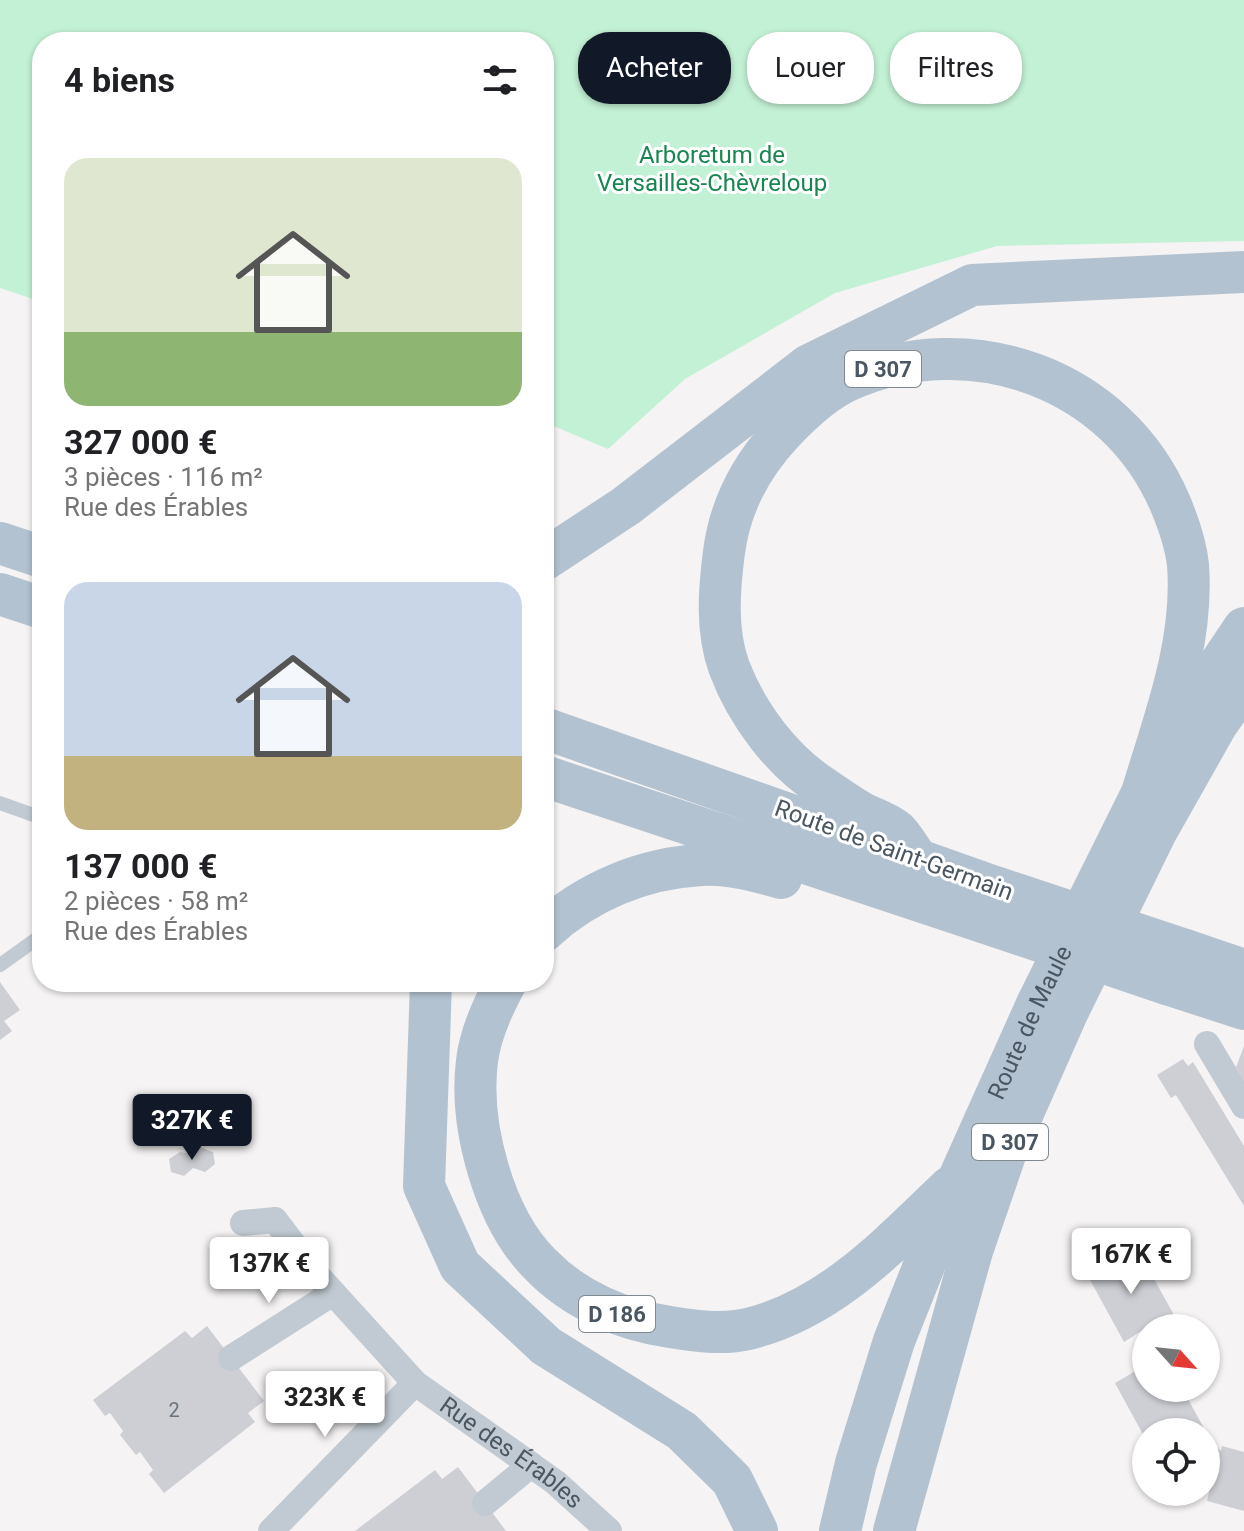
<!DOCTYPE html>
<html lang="fr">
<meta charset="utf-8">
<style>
:root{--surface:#fff;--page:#f2f2f2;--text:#202124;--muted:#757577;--accent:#111827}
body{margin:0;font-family:Roboto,sans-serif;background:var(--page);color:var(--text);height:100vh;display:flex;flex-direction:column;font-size:30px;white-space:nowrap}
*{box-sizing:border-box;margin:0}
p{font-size:26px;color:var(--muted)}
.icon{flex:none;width:44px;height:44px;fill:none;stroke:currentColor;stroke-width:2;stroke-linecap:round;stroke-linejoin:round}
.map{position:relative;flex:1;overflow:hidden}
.panel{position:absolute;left:32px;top:32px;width:522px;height:960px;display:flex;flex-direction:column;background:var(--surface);border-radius:32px;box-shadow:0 2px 6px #0004}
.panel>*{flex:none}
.hud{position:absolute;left:578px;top:32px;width:546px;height:72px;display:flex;gap:16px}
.needle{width:52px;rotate:117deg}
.controls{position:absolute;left:1132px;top:1314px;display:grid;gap:16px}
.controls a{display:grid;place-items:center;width:88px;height:88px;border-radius:50%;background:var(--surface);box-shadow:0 2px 6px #0004;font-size:40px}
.price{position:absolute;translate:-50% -68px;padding:0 18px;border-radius:8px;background:#fff;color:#222;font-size:26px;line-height:52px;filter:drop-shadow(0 2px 4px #0008)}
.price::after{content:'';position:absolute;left:50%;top:48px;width:24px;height:18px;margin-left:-12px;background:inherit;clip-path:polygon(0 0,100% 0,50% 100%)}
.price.current{background:var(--accent);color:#fff}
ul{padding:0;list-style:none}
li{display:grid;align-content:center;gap:16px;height:424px;padding:0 32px}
li span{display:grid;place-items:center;height:248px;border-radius:24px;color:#555}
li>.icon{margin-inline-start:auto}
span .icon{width:144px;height:144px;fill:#fffc;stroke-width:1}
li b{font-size:34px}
h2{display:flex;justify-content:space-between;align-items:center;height:96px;padding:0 32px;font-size:34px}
.tag{padding:0 28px;border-radius:32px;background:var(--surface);box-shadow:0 2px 6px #0004;font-size:28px;line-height:72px}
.tag.current{background:var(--accent);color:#fff}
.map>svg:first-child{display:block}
</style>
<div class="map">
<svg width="1244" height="1531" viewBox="0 0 1244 1531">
<rect width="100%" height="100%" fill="#f5f3f3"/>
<path fill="#c3f1d5" d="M0 0H1244V241L997 246 835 293 685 379 608 449 544 422V42H42V302L0 288Z"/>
<path fill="#cdcfd5" d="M0 982 20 1010 4 1021 12 1031 0 1040Z
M1244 1046V1081L1236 1067Z
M1183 1059 1188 1066 1193 1062 1244 1146V1206L1176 1095 1171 1098 1157 1075Z
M200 1147 213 1152 215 1164 205 1172 193 1168 184 1176 171 1172 169 1159 180 1152 191 1154Z
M1138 1250 1174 1315 1146 1328 1124 1342 1089 1278Z
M207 1326 264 1401 248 1413 255 1422 164 1493 149 1474 153 1470 140 1452 136 1455 120 1435 123 1431 110 1413 105 1416 93 1400 185 1331 192 1338Z
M1146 1365V1388H1182L1206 1432H1146V1440L1115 1383Z
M1206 1439 1221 1451 1222 1446 1244 1452V1511L1207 1501 1210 1488 1206 1485Z
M458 1467 506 1531H355L435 1470 442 1479Z"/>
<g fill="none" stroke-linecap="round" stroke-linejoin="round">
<path stroke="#c1cad2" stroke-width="14" d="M0 803 42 818
M0 965 42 935"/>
<g stroke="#c1cad2" stroke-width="26">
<path d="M1207 1044 1244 1106"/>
<path id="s1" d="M243 1223 275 1220 316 1274 415 1383 555 1482 609 1531"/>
<path d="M231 1358 333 1293"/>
<path d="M485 1503 531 1465"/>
<path d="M271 1531 415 1383"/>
</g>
<g stroke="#b3c2d1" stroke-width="42">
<path d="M0 543 42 557"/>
<path d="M544 560 626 506 809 365 972 285 1244 272"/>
<path d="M0 594 42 608"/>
<path d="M544 728 998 888"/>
<path d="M544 776 983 922"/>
<path d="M916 857C910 849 904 838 897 831 888 823 873 818 862 813 849 805 837 797 824 788 782 761 747 715 729 667 716 631 719 590 724 552 730 506 752 465 783 432 802 412 824 391 849 380 972 326 1117 379 1170 503 1178 522 1186 545 1188 565 1194 643 1164 720 1142 793"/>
<path d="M544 931C586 892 643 868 701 865 727 863 756 871 781 878"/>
<path d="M1185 950 1244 970"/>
<path d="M431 982 424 1186 460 1266 546 1346 682 1431 732 1480 757 1531"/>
<path d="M506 982C493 1006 480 1034 477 1061 469 1126 494 1219 541 1265 575 1300 622 1320 670 1327 694 1331 723 1335 748 1329 831 1309 891 1243 950 1187"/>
<path d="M1167 984 1244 1009"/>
<path id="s2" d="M840 1531 856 1463 894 1341 959 1178 1038 1002 1142 793 1189 710 1244 628"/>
<path d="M894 1531 972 1251 1007 1149 1067 1013 1156 832 1217 724 1244 685"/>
</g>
<path stroke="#b3c2d1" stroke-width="42" d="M998 888 1185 950
M983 922 1167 984"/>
</g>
<g text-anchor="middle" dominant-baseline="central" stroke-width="6" stroke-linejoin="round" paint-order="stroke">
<g font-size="20" fill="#6b747e">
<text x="174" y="1410">2</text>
</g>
<g fill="#fff" stroke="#808990" stroke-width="2">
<rect x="845" y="351" width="76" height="36" rx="6"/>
<rect x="972" y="1124" width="76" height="36" rx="6"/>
<rect x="579" y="1296" width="76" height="36" rx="6"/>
</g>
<g font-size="22" font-weight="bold" fill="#4a5661">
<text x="883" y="369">D 307</text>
<text x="1010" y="1142">D 307</text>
<text x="617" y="1314">D 186</text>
</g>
<g font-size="24" fill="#17864f" stroke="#fff">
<text x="712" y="155">Arboretum de<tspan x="712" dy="28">Versailles-Chèvreloup</tspan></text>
</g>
<g font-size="24" fill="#4a5661" stroke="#fff">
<text transform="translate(894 850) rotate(20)">Route de Saint-Germain</text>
<text stroke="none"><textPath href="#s2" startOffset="544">Route de Maule</textPath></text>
<text stroke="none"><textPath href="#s1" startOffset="366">Rue des Érables</textPath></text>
</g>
</g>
</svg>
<div class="controls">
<a><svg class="needle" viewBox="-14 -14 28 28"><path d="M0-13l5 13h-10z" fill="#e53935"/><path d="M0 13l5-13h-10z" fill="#757577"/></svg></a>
<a><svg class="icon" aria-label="locate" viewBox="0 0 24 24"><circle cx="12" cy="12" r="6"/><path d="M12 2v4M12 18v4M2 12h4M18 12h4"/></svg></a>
</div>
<b class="price current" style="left:192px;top:1162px">327K €</b>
<b class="price" style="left:1131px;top:1296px">167K €</b>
<b class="price" style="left:269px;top:1305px">137K €</b>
<b class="price" style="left:325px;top:1439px">323K €</b>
<div class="hud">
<a class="tag current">Acheter</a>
<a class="tag">Louer</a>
<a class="tag">Filtres</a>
</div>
<section class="panel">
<h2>4 biens<svg class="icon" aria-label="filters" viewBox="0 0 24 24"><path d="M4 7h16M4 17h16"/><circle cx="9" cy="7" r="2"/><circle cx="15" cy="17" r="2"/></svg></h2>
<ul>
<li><span style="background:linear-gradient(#dfe7d0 70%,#8fb573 0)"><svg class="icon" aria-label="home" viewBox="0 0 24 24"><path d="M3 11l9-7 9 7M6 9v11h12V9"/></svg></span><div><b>327 000 €</b><p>3 pièces · 116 m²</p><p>Rue des Érables</p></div></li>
<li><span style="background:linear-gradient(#c9d6e8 70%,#c2b280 0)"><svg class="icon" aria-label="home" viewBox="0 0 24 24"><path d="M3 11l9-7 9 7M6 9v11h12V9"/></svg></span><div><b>137 000 €</b><p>2 pièces · 58 m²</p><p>Rue des Érables</p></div></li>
</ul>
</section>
</div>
